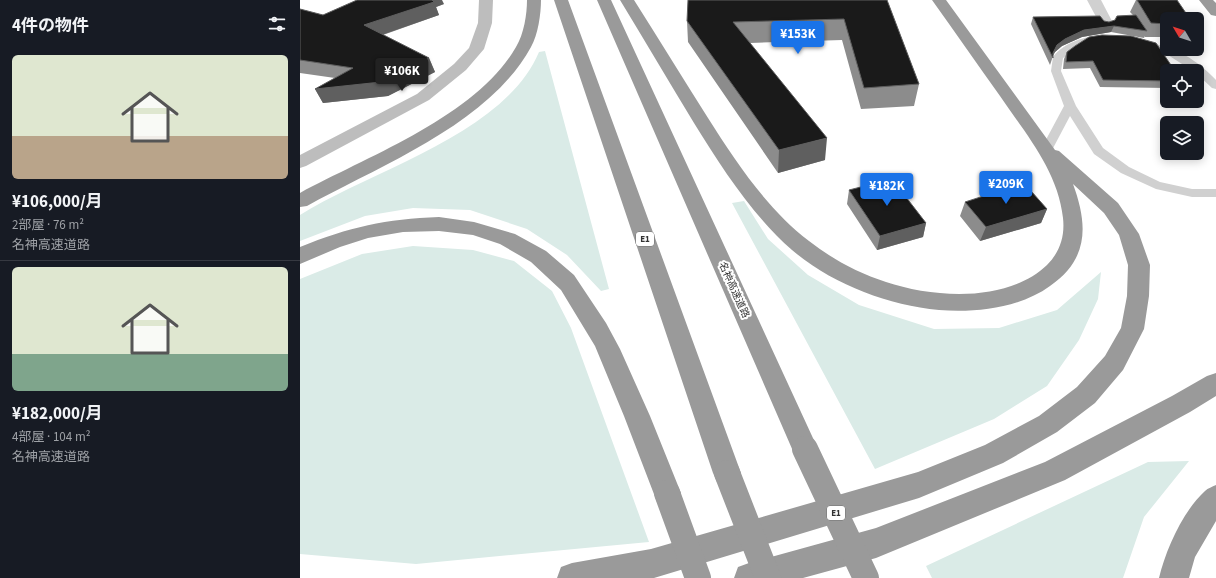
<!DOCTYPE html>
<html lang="ja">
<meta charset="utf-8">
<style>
:root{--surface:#171b24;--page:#242831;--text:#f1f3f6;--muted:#9ea1a6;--line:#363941;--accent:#1a73e8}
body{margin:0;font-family:"Source Sans 3","Noto Sans JP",sans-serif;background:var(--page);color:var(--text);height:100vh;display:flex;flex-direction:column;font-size:15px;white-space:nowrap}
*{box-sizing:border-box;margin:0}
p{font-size:13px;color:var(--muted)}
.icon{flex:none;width:22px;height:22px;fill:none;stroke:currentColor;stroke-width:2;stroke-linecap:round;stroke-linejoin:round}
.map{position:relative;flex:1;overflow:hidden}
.drawer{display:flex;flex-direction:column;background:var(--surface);width:300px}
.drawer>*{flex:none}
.needle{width:26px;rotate:309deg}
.buttons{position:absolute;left:860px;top:12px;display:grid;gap:8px}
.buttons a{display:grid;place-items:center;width:44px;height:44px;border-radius:6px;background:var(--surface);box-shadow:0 2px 10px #0003;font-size:20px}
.price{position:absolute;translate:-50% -34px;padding:0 9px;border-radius:4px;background:var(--accent);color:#fff;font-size:13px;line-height:26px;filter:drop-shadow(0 1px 2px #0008)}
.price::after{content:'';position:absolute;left:50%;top:24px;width:12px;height:9px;margin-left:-6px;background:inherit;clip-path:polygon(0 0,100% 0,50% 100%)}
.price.active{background:#222;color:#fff}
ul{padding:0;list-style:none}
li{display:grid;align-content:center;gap:8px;height:212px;padding:0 12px}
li+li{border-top:1px solid var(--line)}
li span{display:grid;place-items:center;height:124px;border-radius:6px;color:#555}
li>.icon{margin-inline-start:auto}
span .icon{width:72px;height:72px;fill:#fffc;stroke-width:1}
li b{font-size:17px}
h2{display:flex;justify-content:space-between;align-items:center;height:48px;padding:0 12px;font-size:17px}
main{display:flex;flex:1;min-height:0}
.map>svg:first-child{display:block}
</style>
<main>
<section class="drawer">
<h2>4件の物件<svg class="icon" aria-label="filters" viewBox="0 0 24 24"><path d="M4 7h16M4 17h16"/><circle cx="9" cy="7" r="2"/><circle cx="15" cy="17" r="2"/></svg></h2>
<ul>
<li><span style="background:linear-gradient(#dfe7d0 65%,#b9a48a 0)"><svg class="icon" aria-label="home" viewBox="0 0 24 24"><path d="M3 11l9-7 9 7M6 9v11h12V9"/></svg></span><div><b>¥106,000/月</b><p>2部屋 · 76 m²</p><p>名神高速道路</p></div></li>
<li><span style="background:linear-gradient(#dfe7d0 70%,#7fa58c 0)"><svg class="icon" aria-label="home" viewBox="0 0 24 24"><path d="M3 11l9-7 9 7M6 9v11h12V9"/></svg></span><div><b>¥182,000/月</b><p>4部屋 · 104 m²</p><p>名神高速道路</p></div></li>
</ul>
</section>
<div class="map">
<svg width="916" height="578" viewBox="0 0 916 578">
<rect width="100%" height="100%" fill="#fff"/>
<path fill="#daebe7" d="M245 51 309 289 301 291 267 255 227 229 170 210 113 208 65 216 0 241V215C71 170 204 135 239 52Z
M444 201 468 239 508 275 559 305 634 329 699 328 757 310 801 272 798 299 779 340 747 386 694 419 575 469 432 203Z
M113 246 173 250 214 261 252 291 271 328 349 542 116 564 0 554V279L62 254Z
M889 461 844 517 823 578H632L626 566 848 462Z"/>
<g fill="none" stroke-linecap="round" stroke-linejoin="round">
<path fill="#d0d0d0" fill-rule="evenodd" d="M804 35 808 36 809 38 808 40 783 45 763 58 761 71 776 106 803 148 829 167 860 182 892 189H916V197H892L856 189 821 173 794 154 770 116 751 152H743L741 149 764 106 751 71 753 57C764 42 786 36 804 35Z
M840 39 865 47 867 49C882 49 906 69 916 80V89L912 88 897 74V71H893L868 55 836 44 835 42Z"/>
<path fill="#d0d0d0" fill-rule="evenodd" d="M787 0H801L813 23 811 26 806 27 801 26Z"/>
<path fill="#bdbdbd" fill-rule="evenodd" d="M179 0H193L192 23 184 49 166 70 129 100 6 166 0 168V155L117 94 154 64 169 48 178 23Z"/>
<path fill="#9a9a9a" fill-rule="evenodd" d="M227 0H241C241 14 238 35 231 47 189 124 81 165 7 206L0 207V193C68 156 177 116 216 47 224 34 227 14 227 0Z
M254 0H268L441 473 437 482 427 486 417 482 413 473Z
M297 0H311L518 449 514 458 505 461 496 458Z
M320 0H334C359 39 383 79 408 118 436 162 467 209 509 241 532 259 558 273 586 282 634 298 707 303 747 265 760 252 765 236 763 218 758 171 725 133 700 96 677 64 655 32 632 0H646L755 150 759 151 818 203 839 234 850 265 849 296 844 329 823 370 795 403 757 432 703 463 619 498 354 578H257L261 567 272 563 351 549 618 472 685 445 739 416 777 387 805 356 821 328 827 296 828 265 819 235 804 213 773 184C788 225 789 259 750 286 720 308 675 313 639 310 587 305 532 284 492 250 452 215 422 168 394 123 369 82 345 41 320 0Z
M899 0H913L916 3V16L911 15Z
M139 217 174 222 215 234 246 251 274 275 306 323 320 349 350 416 381 493 377 502 367 506 357 502 324 416 295 346 261 290 231 262 200 244 173 235 139 231 103 232 68 238 40 247 0 264V247C49 227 86 219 139 217Z
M916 373V396L890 412 765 480 576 558 503 578H434L438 567 449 563 576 528 745 462 872 396 907 376Z
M916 485V521L895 557 889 578H859C866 549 883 511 905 491 908 488 912 487 916 485Z"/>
<path stroke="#9a9a9a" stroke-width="26" d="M505 449 566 578
M427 473 468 578
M367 493 398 578"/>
</g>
<path fill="#8c8c8c" d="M587 0 619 84 614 106 561 109 542 40 450 43 525 160 478 173 388 42 387 21Z
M836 0H870L867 19V37H845V36L844 38 811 32 782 37 762 46 755 52 753 56 750 65 731 24 733 17 804 21 809 22 833 15 830 12Z
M144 4 136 7 139 15 83 35 129 58 135 72 88 96 23 103 15 89 35 78 0 73V9L23 15Z
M767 52 867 71V88L800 87 790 68 763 69 764 59Z
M549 190 626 223 623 237 577 250 547 204Z
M665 202 747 209 741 223 680 241 660 216Z"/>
<path fill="#5f5f5f" d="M127 0H142L144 4 136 7 139 15 70 39 64 25Z
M814 26 811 32 782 37 762 46 755 52 752 57 753 53 757 45 765 39 784 30Z
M129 58 135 72 88 96 23 103 15 89Z
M527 138 525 160 478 173 479 150Z
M747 209 741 223 680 241 686 227Z
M626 223 623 237 577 250 580 236Z"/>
<path fill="#1a1a1a" stroke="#5f5f5f" d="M57 0H132L134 2 64 25 129 58 81 82 15 89 53 68 0 60V9L23 15Z
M388 0H587L619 84 564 88 544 19 433 22 527 138 479 150 387 21Z
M837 0H877L890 19H867V24L851 23Z
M836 15 847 31 814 26 784 30 765 39 757 45 753 53V58L733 17 800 16 804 21 809 22 815 20 817 16Z
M802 35 831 36 856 43 875 71H867V81L803 80 793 61 766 62 767 52 775 46 789 37Z
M592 179 626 223 580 236 549 190Z
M724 183 747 209 686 227 665 202Z"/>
<g text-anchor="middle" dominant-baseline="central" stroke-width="4" stroke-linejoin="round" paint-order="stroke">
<g fill="#fff" stroke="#707070" stroke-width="1">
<rect x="336" y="232" width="18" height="14" rx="3"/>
<rect x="527" y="506" width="18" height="14" rx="3"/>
</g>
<g font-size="9" font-weight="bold" fill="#333">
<text x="345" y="239">E1</text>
<text x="536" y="513">E1</text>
</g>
<g font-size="10" fill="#333" stroke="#fff">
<text transform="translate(434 290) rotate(66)">名神高速道路</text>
</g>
</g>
</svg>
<div class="buttons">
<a><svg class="needle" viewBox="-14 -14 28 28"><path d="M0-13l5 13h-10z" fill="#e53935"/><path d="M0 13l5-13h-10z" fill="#9ea1a6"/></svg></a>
<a><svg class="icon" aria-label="locate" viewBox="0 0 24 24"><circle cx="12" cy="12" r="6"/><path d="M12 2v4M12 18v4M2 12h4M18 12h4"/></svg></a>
<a><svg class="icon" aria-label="layers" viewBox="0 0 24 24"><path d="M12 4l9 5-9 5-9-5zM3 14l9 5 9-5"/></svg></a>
</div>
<b class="price" style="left:498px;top:55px">¥153K</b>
<b class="price active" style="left:102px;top:92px">¥106K</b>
<b class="price" style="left:706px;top:205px">¥209K</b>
<b class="price" style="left:587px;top:207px">¥182K</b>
</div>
</main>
